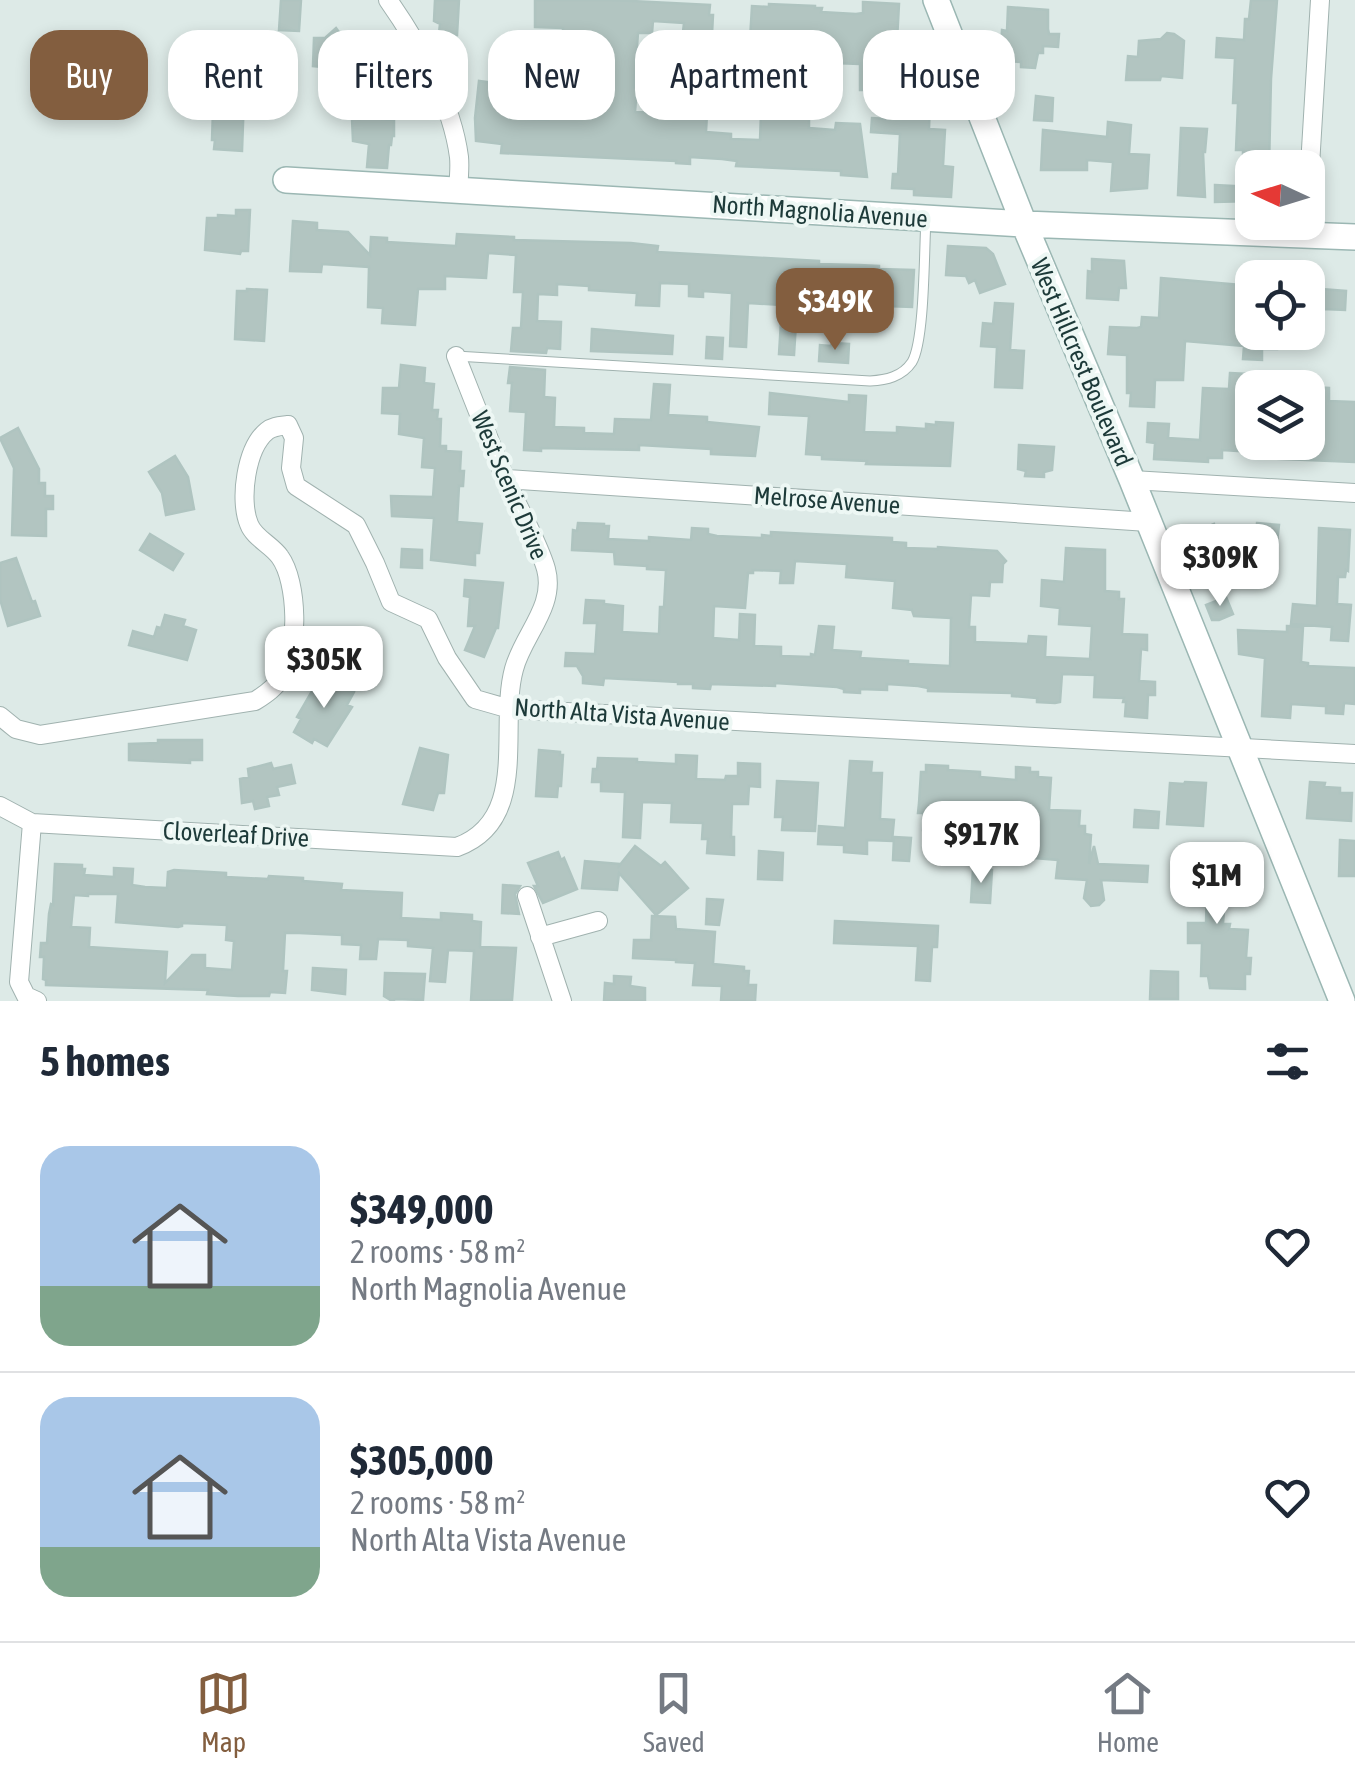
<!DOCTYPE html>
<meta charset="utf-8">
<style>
:root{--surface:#fff;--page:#f2f2f3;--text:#1f2937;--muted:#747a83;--line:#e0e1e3;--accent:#835e3f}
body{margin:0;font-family:"Asap Condensed",sans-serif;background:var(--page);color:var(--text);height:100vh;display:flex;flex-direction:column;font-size:38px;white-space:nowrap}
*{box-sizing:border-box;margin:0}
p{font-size:32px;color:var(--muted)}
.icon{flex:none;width:55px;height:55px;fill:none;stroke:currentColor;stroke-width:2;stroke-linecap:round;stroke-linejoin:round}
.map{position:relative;height:1001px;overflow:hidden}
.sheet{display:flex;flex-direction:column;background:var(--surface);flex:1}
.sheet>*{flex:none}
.hud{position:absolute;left:30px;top:30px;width:1295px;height:90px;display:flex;gap:20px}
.needle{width:65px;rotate:274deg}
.controls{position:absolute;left:1235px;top:150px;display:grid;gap:20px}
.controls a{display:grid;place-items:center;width:90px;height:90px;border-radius:20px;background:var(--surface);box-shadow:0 5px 15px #0003;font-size:50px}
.price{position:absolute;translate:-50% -85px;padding:0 22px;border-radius:20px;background:#fff;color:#222;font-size:32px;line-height:65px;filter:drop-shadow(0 2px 5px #0008)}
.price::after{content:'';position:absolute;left:50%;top:60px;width:30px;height:22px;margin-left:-15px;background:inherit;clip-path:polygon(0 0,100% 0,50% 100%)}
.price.on{background:var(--accent);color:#fff}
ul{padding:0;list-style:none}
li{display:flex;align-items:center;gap:30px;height:250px;padding:0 40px}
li+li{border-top:2px solid var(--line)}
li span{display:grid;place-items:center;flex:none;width:280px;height:200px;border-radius:30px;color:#555}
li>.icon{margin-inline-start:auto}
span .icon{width:120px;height:120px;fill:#fffc;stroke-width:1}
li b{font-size:42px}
h2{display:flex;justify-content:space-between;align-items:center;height:120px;padding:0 40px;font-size:42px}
.tag{padding:0 35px;border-radius:30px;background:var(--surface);box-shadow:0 5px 15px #0003;font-size:35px;line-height:90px}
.tag.on{background:var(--accent);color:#fff}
.dock{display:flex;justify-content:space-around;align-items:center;height:140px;border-top:2px solid var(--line);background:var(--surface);font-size:28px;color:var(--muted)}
.dock a{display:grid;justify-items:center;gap:5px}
.dock .on{color:var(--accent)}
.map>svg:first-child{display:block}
</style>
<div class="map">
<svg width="1355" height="1001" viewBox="0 0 1355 1001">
<rect width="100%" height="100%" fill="#ddeae7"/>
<path fill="#b2c5c1" stroke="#afc4c0" stroke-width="2.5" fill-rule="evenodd" d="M281 0H301L299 31 279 30Z
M435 0H459L457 35 439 33 440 24 434 21Z
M535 0H612L710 5 709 15H713L712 34 683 32 684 23 653 21 652 33H638L634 87H637L635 112 707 114 706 132 731 134V139L760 140 761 114 809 117V128L835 130 836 123 860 124 867 177 841 175V171L736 166 737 161 722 159 690 157V164L676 163V161L501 153 502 144 476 141 475 118 479 81 509 85 508 118 548 120V117L573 118V115L581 116 583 69 562 68 563 28 535 27Z
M1251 0H1277L1271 79 1269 168H1243V150H1236L1238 103H1233L1235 58 1216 57 1217 38 1244 40 1245 19H1249Z
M863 2 899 4 897 41 911 42 910 65H906L905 92H921V100L930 101 929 129 945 130 943 166 953 167 951 197 914 195V189L892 188 893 174H898L900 134 871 132 872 118 888 119 864 90H860V64L835 63 836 44 750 40 752 6 769 7V4L815 6V8H822L821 12 856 14 863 13Z
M1008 7 1048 10V29L1049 34H1059L1058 47 1043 46V53H1038L1035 68 1021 67V62L1006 61V51L1001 50 1002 30 1007 31Z
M336 28 344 39H349L347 76 322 74 323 67 313 66 314 38H325Z
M1167 33 1174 34 1184 41 1182 78 1161 76 1160 80H1126L1128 56 1138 57 1139 41 1161 39Z
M180 45 199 46 198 58 207 59 205 88 230 90 229 96 244 97 242 151 214 149 215 140H212L213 110 183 108V96H177Z
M1036 96 1053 98 1052 121 1034 120Z
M359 106 373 107 382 119 394 120V136H392L391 145H389L387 168 367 167 369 144 353 141 352 119H359Z
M1108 122 1131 125 1129 154 1149 155 1147 188 1111 191 1113 162 1087 160V170H1041L1043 130 1107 137Z
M1181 128 1207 129 1205 152H1203L1205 197 1178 195Z
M1215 185 1252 187V201L1215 202Z
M236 210H250L248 251H241L240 254 205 250 207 218H218V215L236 216Z
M293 221 317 223V230L348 232 370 255 371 237 387 238V242L456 246 457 234 514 237V240L631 243 658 246 657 252 819 261V264L859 265 879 266V269L914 270 912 307 885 306V317L870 316V307L811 304V307H797L794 355 779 354 782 305 748 303 746 347 730 346 732 293 703 291V297L689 296V284L660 283 659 306 636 305 637 293 589 290V286L557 284V295L538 294 537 321 561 322 560 349 547 348 546 353 511 351 513 328H521L523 292H514L516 255 488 253 486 278 445 276V289H418L415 325 382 323 383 308 368 307 369 267 322 264 321 272 290 271Z
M948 246 986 248 993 254 1005 284 980 293 975 280 969 283 966 276 946 275Z
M1092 259 1124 261 1126 288H1119L1118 300 1087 298 1088 271 1092 272Z
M1161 278 1252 286V332H1277V349H1262V360L1243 359 1244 346 1185 341 1183 380H1155L1154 407 1130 406 1131 393H1127V355L1108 354 1110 327 1137 328 1141 327 1142 317 1159 318Z
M1308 288 1346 291 1345 310 1323 309 1322 325 1308 324Z
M247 289 267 290 264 341 235 339 237 291H247Z
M995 303 1013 304 1010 350 1024 351 1022 388 995 387 997 347 981 346 983 323 993 324Z
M592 329 673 336 672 354 591 351Z
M707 337 723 338 722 359 706 358Z
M832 343 849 344 848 363 819 361 820 345 831 346Z
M401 365 425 368 424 383 434 384 432 410H438L437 419H441L440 446H446V451L461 452 460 471H464L463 486H459L457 522 482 524 479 553H475V565L431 560 434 518 392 516 391 496 433 497 435 468 422 467 424 438 399 434 400 414 382 413 383 388H399Z
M510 367 545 370 544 397 555 398 554 427 584 428V433L614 434 615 419 651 420 654 384 670 385 668 415 707 417V422L759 427 755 456 711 454V449L639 445V450L541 448V451L524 450 526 412 510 411 512 383H508Z
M1230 373 1248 374 1246 414 1252 415V452L1222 450V458H1208V462L1154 459 1155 443 1147 442 1148 423 1169 424 1168 438 1200 440 1203 388 1229 389Z
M1312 387 1329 388V401L1355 402V462L1257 458 1258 442H1308Z
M770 393 849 402V395L866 396 864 432 897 433V427L926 429V424L936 425V422L953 423 950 466 866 464 867 461 822 459V455L806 454 809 416 769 414Z
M18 428 39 469V483H45V496H53V509H46V536L12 535 14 468 0 438Z
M1019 445 1054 447 1052 470 1044 472V477L1025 476 1026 471 1018 469Z
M175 456 188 477 194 509 166 515 162 493 149 472Z
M578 523 604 524V526H609L608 539 649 541V537L691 540 692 528 708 529V534L717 536 762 538V535L771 536V532L892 538V542L906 543V548L938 549V547L997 551 1006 561 1003 564 1002 582H990L989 596 971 595 969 627H975V642L1028 644 1029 636 1046 637 1045 657 1090 659 1092 626 1059 624 1060 608 1041 606 1042 580 1064 582 1066 548 1105 550V591L1119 592V599H1124L1122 634 1147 635V650L1141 649 1139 681 1155 682V695H1148L1147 718 1125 716 1126 702H1123L1124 698 1094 697 1095 675 1062 674 1060 702 1055 703 1037 702V698L1012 696V693L928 691V688L918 686 887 684V690L860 689V693L844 692V689L837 687 775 683V686L711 684 710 689 693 688V684H678V682L604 678 603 685 583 683V676L577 666H565L566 653 595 654 597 623H584L586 600 604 601V604L623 606 622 632 659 634 660 607H664L666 570 647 569V566L615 564 614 552 572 550 573 530 577 531ZM795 561 847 564 846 577 895 581 893 608 912 610 914 616 951 618 950 666 908 664V661L860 658 861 652 832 650 834 627 819 626 815 655 811 654V657L781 656V647L754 646 755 615 740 614 739 640 713 638 714 606 745 608 748 573H753V570L781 571 780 583H793Z
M1257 523 1279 525 1277 543H1273L1271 575 1242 573 1244 536 1256 537Z
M1214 524 1236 575 1208 587 1187 536Z
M1319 528 1350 530 1348 571 1346 570 1345 577H1338L1337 604 1351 605 1348 641 1331 640 1332 627 1291 624 1293 604 1317 606Z
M150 534 183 554 173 570 140 550Z
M402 549 422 550V568L401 567Z
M16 558 32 602 35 601 40 616 8 626 0 599V563Z
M465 580 503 583 498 628H496L484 657 465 650 475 626H468L470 597 464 596Z
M1226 597 1233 614 1219 620H1212L1206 605Z
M165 615 185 620 183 626 196 630 187 660 129 645 133 631 154 637 157 627 161 628Z
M1287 626 1303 627 1301 662 1308 663V666L1355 668V704L1344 703 1343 714 1326 713V706H1323L1291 704 1290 718 1262 716 1265 658 1239 654 1238 630 1287 632Z
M324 675 354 692 347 705 352 707 327 746 314 739 312 743 294 732 301 719 297 717 315 686 317 687Z
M158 740H202V760H190V763L129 760V744L158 743Z
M420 748 448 755 444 793H438L433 810 403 804Z
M539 750 560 752V755H563L561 786H558L557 797 536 796Z
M676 755 697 756 696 779 725 780 726 776H738V763L760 764V787L749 786 748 804H732L731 837H734V855L707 853 708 839H702L703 823 671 822 672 803 642 802 640 838 623 837 625 792 601 791V782H592L593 769H597L598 758 637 759V762L676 764Z
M850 761 872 762 871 773H882L880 819 894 820 892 841 867 840V854L844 852V845L818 844 819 826 845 828Z
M271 763 273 769 291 765 295 783 277 787 279 795 267 797 269 806 255 809 253 801 242 803 240 779 249 777 248 769Z
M926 765 948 766V770L980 772V777L1016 780V767L1030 768V772H1038V777L1051 778 1049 810 1080 811 1079 826H1085V834L1091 835 1089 864 1094 846 1098 864 1148 866 1147 882 1101 880 1104 900 1099 905 1091 906 1084 898 1087 880 1056 878 1058 860 1035 858 1036 843 990 841 981 850 965 849V839L956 838V831L923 830 924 813H918L919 803 921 772H926Z
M777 781 818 783 815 831 782 830 783 817H775Z
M1185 782 1206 783 1203 826 1167 824 1170 783 1184 784Z
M1310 782 1325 783 1324 787 1340 788V793H1352L1351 821 1307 818Z
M1135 810 1159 812 1158 828 1134 827Z
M894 837 911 838 909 861 893 860Z
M1340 840 1355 841V876H1339Z
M635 846 661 866 665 862 688 888 656 915 619 873 617 890 582 888 585 861 619 864V866Z
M759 851 783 853 782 880 758 879Z
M558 852 561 860 564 858 577 889 543 903 534 886H538L528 863Z
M1183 860 1234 863 1233 881H1226L1223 924H1230L1229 929 1248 930 1246 958H1251L1250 974H1245V989L1210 988 1208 976H1201L1202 943H1188V923H1206L1207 889 1181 888Z
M55 864 82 865V869H85L84 875 114 877V868L133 869 132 885 145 887 167 888 168 872 174 870 226 873V877L268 879 269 876 303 878V881L342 884 341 890 402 893 401 918 441 920V913L472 915V921L481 922 480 947 516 948 512 1000 471 1001 474 951 448 950 445 982 430 981 433 948 408 946V940L378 939 376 959H360L361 945 342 944V935L299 933H285L283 971H287L285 993 270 992 269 996H238L207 994 208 990 46 985V980L43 979 44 957H40L41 943H47L49 914 51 904 53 905ZM88 894H118L116 922 178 927 182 926V923L227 925 226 940 234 941 232 970 205 968V955H192L165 983 167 952 89 947 90 928 71 927 74 895 88 896Z
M973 869 992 870 990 903 971 902Z
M503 885 520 886 515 894 519 914 502 913Z
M707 899 723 900 719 925 706 924Z
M652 916 675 917 676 929 715 932 713 964 744 967V971H749L748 985H756L755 1001H721L722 986 693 985 695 963 676 962V960L633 958 634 940H651Z
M835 921 938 926 937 947H932L930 981 916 980 918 946 834 943Z
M313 968 346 970 345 994 312 990Z
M1151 971 1178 972V999H1150Z
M385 973 425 974 423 1000 396 999 392 1001 384 996Z
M614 976 631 977 630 986 645 988V1001H604L605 983 614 984Z"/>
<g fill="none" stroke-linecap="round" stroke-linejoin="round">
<g stroke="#a0b2af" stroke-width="11">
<path id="lane" d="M456 356 870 381C886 380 902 377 912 362 925 340 924 249 926 219"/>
</g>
<g stroke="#a0b2af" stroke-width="20">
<path id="street" d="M388 0C419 44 452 103 459 157 460 167 459 178 458 189
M1308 199 1320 0
M506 479 1148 522
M1132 480 1355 493
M0 716 16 729 40 735 255 701C266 694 276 687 283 676 299 650 298 582 280 557 272 545 254 538 249 524 239 500 246 448 267 431 273 426 281 426 288 425L294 438 291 468 296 486 356 525 375 563 391 602 428 619 447 658 475 699 510 709 1355 754
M0 806 32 823 457 847C531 820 498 727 514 669 523 635 556 606 546 569 539 544 519 509 508 485 490 443 473 399 456 356
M32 823 19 982 26 996 37 1001
M527 896 562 1001
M540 937 598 921"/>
</g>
<g stroke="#9bb7b3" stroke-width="28">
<path id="secondary" d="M936 0 1024 224 1132 480 1342 1001
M286 180 1024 224 1355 237"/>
</g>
<use href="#lane" stroke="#fff" stroke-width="9"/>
<use href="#street" stroke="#fff" stroke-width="18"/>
<use href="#secondary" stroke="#fff" stroke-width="25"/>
</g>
<g text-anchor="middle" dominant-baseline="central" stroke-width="8" stroke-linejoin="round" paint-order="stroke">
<g font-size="25" fill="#1d3a39" stroke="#edf7f4">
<text transform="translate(820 211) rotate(4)">North Magnolia Avenue</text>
<text transform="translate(1082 362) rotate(67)">West Hillcrest Boulevard</text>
<text transform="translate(510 485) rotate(67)">West Scenic Drive</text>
<text transform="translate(827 500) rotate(4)">Melrose Avenue</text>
<text transform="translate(622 714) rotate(4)">North Alta Vista Avenue</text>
<text transform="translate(236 834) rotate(3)">Cloverleaf Drive</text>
</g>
</g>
</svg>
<div class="controls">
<a><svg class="needle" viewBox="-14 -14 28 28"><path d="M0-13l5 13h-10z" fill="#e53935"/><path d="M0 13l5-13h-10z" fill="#747a83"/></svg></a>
<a><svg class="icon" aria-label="locate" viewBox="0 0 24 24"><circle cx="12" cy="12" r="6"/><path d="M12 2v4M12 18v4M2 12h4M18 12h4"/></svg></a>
<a><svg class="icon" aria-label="layers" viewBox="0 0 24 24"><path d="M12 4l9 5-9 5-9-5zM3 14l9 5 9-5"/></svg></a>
</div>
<b class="price on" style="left:835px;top:353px">$349K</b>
<b class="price" style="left:1220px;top:609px">$309K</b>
<b class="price" style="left:324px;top:711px">$305K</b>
<b class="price" style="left:981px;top:886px">$917K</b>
<b class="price" style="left:1217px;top:927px">$1M</b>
<div class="hud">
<a class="tag on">Buy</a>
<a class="tag">Rent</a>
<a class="tag">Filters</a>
<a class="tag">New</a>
<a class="tag">Apartment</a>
<a class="tag">House</a>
</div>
</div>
<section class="sheet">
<h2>5 homes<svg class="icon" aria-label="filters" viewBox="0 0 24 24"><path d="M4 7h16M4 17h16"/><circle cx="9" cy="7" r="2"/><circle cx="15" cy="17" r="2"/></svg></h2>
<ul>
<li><span style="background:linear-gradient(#a9c7e8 70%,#7fa58c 0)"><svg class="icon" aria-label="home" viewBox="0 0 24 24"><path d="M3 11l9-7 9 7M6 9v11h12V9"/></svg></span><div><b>$349,000</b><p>2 rooms · 58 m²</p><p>North Magnolia Avenue</p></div><svg class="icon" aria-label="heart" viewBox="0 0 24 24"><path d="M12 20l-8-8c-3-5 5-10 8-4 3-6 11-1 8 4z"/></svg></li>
<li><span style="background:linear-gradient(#a9c7e8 75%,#7fa58c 0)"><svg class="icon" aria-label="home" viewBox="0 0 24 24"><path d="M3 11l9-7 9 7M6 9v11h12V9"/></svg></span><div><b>$305,000</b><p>2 rooms · 58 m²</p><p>North Alta Vista Avenue</p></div><svg class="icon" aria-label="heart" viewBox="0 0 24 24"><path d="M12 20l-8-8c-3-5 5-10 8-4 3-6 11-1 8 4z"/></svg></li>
</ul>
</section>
<nav class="dock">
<a class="on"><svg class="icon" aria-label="map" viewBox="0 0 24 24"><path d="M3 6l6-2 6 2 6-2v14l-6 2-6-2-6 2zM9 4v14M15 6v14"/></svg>Map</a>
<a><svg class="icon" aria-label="saved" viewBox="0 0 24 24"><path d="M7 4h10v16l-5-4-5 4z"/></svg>Saved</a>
<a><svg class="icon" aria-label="home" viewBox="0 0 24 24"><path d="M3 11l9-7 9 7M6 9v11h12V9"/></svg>Home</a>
</nav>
